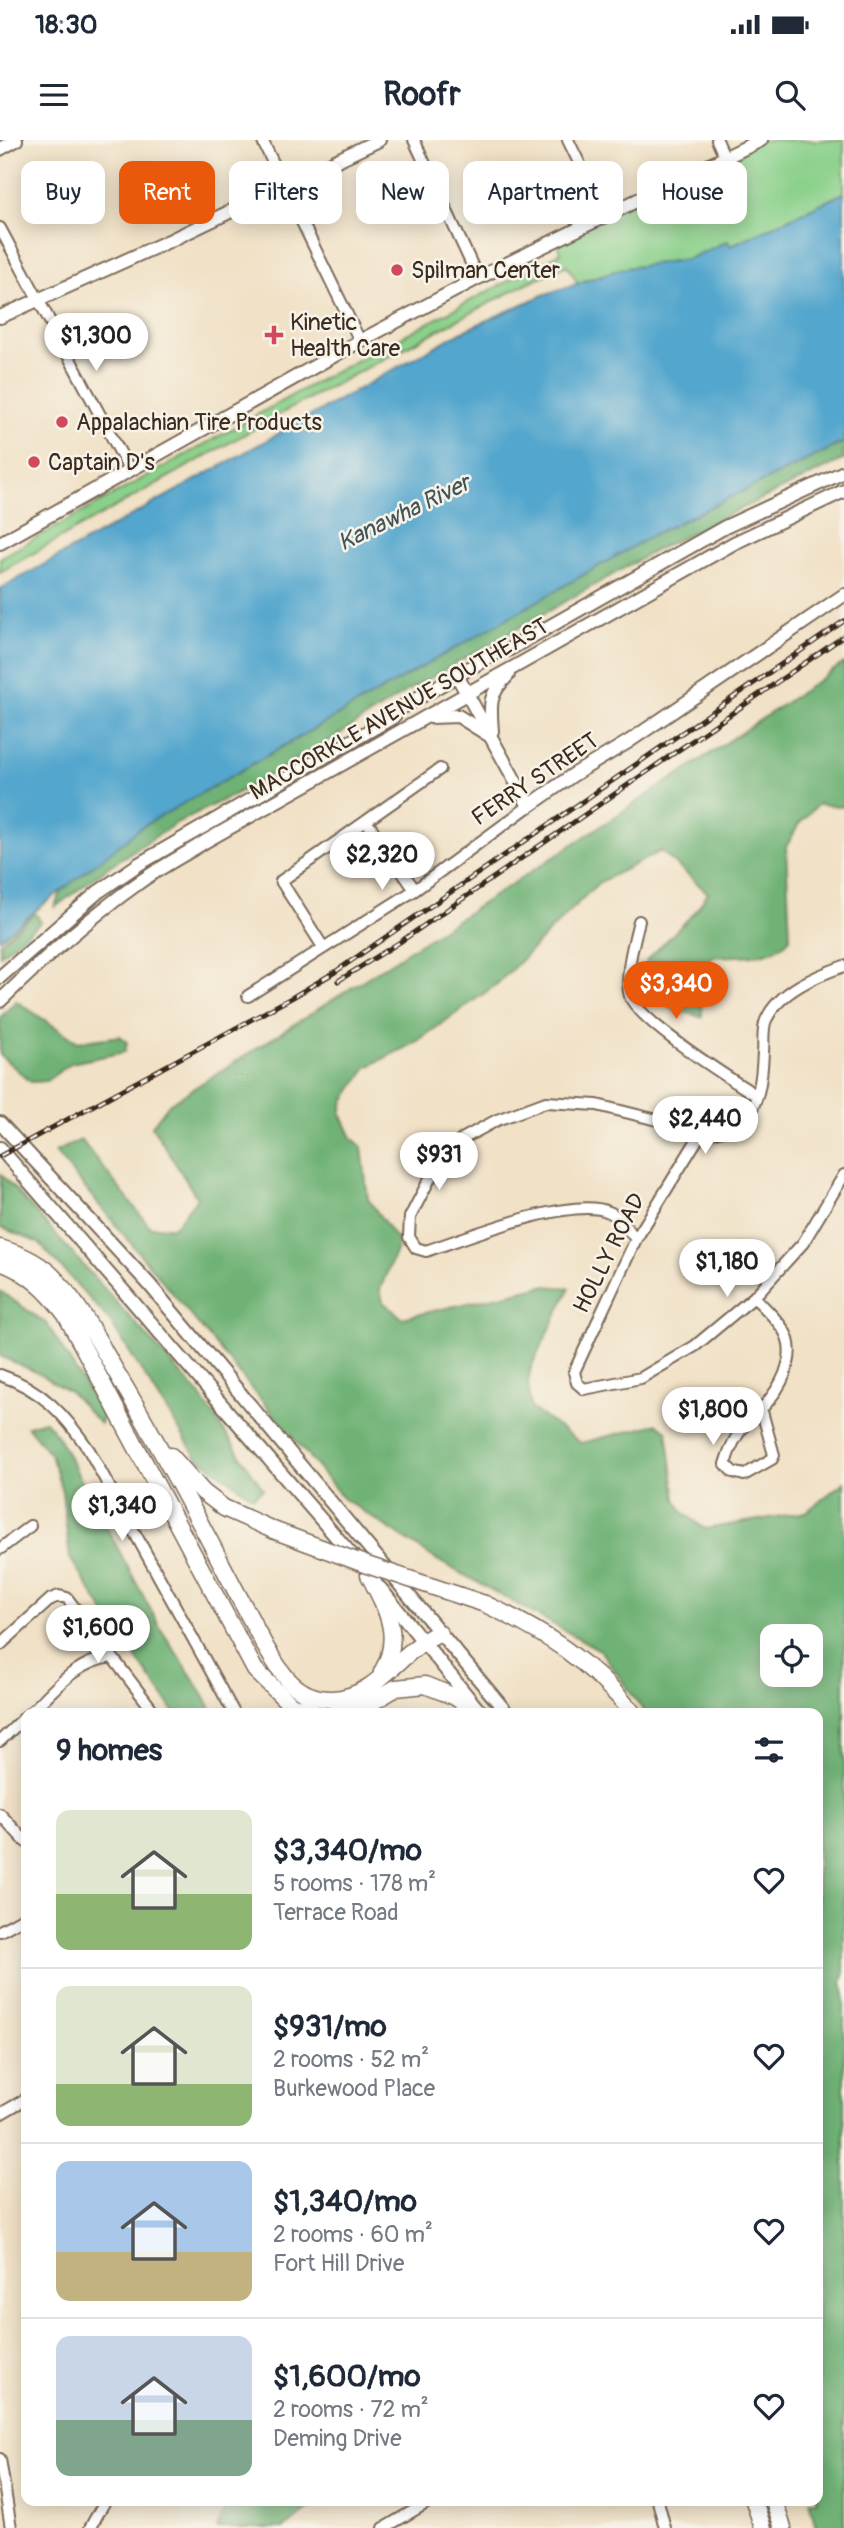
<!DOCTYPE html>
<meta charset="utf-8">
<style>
:root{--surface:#fff;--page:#f2f2f3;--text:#1f2937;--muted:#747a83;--line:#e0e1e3;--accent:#ea580c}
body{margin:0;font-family:Pangolin,sans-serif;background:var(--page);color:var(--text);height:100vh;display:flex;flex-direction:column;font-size:26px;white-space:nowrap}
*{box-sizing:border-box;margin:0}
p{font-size:23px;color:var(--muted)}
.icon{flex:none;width:38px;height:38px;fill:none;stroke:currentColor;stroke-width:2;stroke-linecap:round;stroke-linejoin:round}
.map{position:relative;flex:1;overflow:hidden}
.side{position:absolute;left:21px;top:1568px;width:802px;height:798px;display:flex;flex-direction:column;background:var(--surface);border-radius:14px;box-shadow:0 4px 18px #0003}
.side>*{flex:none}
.guide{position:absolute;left:21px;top:21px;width:803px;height:63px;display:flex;gap:14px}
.controls{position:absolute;left:760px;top:1484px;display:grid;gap:14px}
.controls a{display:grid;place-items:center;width:63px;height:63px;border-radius:14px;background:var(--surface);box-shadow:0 4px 18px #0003;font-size:35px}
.price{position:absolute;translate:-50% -60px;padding:0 16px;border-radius:24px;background:#fff;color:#222;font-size:23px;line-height:46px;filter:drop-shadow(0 2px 4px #0008)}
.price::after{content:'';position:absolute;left:50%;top:42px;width:21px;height:16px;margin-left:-10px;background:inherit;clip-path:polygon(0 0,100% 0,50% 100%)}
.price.active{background:var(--accent);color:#fff}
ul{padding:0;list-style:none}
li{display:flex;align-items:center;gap:21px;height:175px;padding:0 35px}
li+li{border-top:2px solid var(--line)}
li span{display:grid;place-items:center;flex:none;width:196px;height:140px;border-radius:14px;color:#555}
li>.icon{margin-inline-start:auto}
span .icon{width:84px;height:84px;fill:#fffc;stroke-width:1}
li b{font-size:30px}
h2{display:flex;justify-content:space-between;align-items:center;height:84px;padding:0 35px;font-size:30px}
.tag{padding:0 24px;border-radius:14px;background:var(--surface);box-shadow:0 4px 18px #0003;font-size:24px;line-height:63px}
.tag.active{background:var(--accent);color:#fff}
.status{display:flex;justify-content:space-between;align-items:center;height:49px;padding:0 35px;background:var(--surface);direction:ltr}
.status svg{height:19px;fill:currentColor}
header{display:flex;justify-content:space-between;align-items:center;height:91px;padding:0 35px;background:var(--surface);font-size:32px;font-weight:700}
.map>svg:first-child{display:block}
</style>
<div class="status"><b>18:30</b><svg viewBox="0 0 49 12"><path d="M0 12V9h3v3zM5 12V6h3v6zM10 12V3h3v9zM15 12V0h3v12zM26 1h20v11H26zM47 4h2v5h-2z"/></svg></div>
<header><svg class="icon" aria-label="menu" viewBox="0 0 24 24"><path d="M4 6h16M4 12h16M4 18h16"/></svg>Roofr<svg class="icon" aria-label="search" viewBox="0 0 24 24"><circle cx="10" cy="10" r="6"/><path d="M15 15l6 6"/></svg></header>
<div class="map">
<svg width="844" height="2388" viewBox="0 0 844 2388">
<rect width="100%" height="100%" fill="#f7f3e8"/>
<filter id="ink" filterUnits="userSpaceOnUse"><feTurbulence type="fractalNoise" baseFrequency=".0143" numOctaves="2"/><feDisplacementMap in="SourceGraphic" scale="14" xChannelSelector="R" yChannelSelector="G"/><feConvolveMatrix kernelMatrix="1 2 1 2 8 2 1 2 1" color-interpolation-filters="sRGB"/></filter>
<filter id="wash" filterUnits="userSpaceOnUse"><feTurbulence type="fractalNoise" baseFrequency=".00686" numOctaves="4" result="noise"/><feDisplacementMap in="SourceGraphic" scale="28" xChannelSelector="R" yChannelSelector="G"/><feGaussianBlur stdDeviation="1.57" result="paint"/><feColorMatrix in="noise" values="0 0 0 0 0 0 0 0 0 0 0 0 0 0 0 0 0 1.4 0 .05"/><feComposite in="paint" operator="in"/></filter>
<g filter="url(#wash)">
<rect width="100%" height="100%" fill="#f1e1c6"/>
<path fill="#8ad08a" stroke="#627d54" stroke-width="2" d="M760 0H844V53L729 106 727 101 688 119 620 129 578 143 567 125 529 142 302 262 0 432V418L327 236 561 113 555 99Z"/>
<path fill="#6fb276" stroke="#556e4a" stroke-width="2" fill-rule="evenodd" d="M844 302V319L660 408 566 461 407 551 334 598 249 647 178 682 111 725 54 768 64 746 142 687 655 394Z
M844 523V667L818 664 799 684 786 707 790 798C773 820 737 815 711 817L694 852 702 863V877C684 872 650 865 646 843 645 836 647 827 647 820L695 772 708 753 661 711 598 743 497 844 416 902 367 927 344 961 341 974 352 998 362 1007 368 1059 399 1103 380 1149 383 1162 402 1178 543 1146 570 1148 531 1227 528 1242 531 1268 581 1303 657 1284 667 1291 676 1359 683 1372 705 1389 806 1372 844 1342V1835L842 1843 844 1850V2388H816L809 2361H817V1573H645L600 1510 437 1420 343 1358 55 1012 81 1000 150 1087H174L197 1058 152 986 169 964C396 820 622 675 844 523ZM772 1496H810V1535H772Z
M35 773 41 782 0 815V803Z
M16 861 78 902 120 896 127 902 125 912 71 923 46 941 31 942 0 915V878Z
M1 1034 200 1255 263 1349 253 1357 196 1316 109 1180 39 1103 0 1087Z
M0 1151 47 1184 103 1275 100 1284 71 1253 36 1232 0 1216Z
M45 1281 57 1295 162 1491 204 1555 213 1573H173V1570L110 1481 70 1418 62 1351 57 1334 51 1315 27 1286Z
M228 2361H320L284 2388H217Z"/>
<path fill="#52a6cd" stroke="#466876" stroke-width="2" d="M844 53V302L655 394 142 687 0 799V449L461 192 543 155 620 129 688 119 728 101 730 106Z"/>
</g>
<g filter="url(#ink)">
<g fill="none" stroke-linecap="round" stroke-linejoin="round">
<g stroke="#7b6a59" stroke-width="14">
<path id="minor" d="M262 0 360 201
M414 0 478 138
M568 0 604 74
M717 0 725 18
M0 88 130 331
M367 682 415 750
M639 781C634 801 624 836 630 856 639 882 731 939 757 956
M323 807 281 741 440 629
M844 826C816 836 779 851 766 880 762 889 764 903 763 912 762 934 760 967 741 982 730 990 712 992 700 995L636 1099 574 1232 577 1243 584 1249 641 1238 695 1206 754 1157 803 1103 844 1035
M248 856 415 750 529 666
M636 1099C629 1091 619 1076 609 1072 573 1055 465 1098 426 1111L416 1108 409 1097 410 1077 441 1017 464 998 497 980 546 962 597 965 665 982 700 995
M754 1157C764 1167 775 1177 783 1189 798 1211 785 1240 770 1259 763 1269 752 1276 744 1286 735 1297 729 1310 725 1324L733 1332 744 1335 772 1319 774 1315 761 1268
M0 1235C42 1249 65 1275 89 1310L234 1573
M0 1409 30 1386
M0 1505 51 1459 59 1456 67 1458 155 1573
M30 1573C55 1549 75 1522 111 1517
M0 1601 26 1576
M0 1674 26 1702
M0 1791 22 1779 26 1773
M0 1974 26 1959
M0 2319 11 2388
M658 2361 665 2388
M90 2388 105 2361
M384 2388 430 2361"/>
</g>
<g stroke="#7b6a59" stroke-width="16">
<path id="major" d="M0 9 16 0
M0 177 171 100 379 0
M0 403 360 201 478 138 761 0
M460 541 529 666 573 635 628 602 844 455
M431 577 458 576 490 596
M492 591C490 564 488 555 508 535
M0 837 98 752 139 724 393 577 399 569 501 510H508L725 387 844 332
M0 861C43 819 88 779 137 744 159 728 183 716 206 701L734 403 844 351
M0 983 149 1144 507 1573
M0 1008 357 1421
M380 1448 476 1567"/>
</g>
<g stroke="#7b6a59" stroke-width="19">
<path id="highway" d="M0 1108C23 1115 43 1124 59 1143 85 1172 102 1209 122 1242 173 1328 218 1418 265 1506 281 1533 297 1560 332 1559 377 1558 400 1510 439 1493
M0 1122C29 1132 48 1151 66 1175L255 1530 291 1565 314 1573
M171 1316 203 1352 224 1368 273 1390
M369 1435C386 1468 403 1496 382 1532
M485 1464C545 1492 590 1521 633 1573
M335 1573 364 1567 396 1548 425 1545 453 1556 481 1573
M754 2361 763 2388
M774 2361 783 2388"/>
</g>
<use href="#minor" stroke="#fff" stroke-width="10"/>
<use href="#major" stroke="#fff" stroke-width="12"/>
<use href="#highway" stroke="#fff" stroke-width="16"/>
<g stroke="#3b2a1e" stroke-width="5">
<path id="rail" d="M338 841 400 802 844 496
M0 1016 293 857 335 832 844 481"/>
</g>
<use href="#rail" stroke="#f7f3e8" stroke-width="2.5" stroke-dasharray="8" stroke-linecap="butt"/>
<g stroke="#7b6a59" stroke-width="19" stroke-linecap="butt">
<path id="highway-bridge" d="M273 1390 367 1425 485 1464"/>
</g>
<use href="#highway-bridge" stroke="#fff" stroke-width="16"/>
</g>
</g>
<g fill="#d1495b" stroke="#f7f3e8" stroke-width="2.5">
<circle cx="397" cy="130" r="7"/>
<path d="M270.5 184.5h7v7h7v7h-7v7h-7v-7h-7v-7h7z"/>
<circle cx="62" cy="282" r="7"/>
<circle cx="34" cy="322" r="7"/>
</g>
<g text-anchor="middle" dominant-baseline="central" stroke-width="5" stroke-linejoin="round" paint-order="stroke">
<g font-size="23" fill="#3b2a1e" stroke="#f7f3e8" text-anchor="start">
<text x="411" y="130">Spilman Center</text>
<text x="290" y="182">Kinetic<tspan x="290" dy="26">Health Care</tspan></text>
<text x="76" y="282">Appalachian Tire Products</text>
<text x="48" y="322">Captain D's</text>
</g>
<g font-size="23" fill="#3b2a1e" stroke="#f7f3e8">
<text transform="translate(399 569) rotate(-30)">MACCORKLE AVENUE SOUTHEAST</text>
<text transform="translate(535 639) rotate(-34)">FERRY STREET</text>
<text transform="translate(609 1113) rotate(-63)">HOLLY ROAD</text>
</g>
<g font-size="24" font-style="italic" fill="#43555b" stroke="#f7f3e8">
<text transform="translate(404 373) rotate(-26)">Kanawha River</text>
</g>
</g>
</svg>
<div class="controls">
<a><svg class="icon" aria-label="locate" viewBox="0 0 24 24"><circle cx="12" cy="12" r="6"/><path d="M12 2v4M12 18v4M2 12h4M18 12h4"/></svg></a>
</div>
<b class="price" style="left:96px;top:233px">$1,300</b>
<b class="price" style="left:382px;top:752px">$2,320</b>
<b class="price active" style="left:676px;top:881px">$3,340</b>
<b class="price" style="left:705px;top:1016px">$2,440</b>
<b class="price" style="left:439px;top:1052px">$931</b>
<b class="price" style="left:727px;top:1159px">$1,180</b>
<b class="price" style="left:713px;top:1307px">$1,800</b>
<b class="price" style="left:122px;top:1403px">$1,340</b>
<b class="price" style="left:98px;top:1525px">$1,600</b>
<div class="guide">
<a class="tag">Buy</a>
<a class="tag active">Rent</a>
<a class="tag">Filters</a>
<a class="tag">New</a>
<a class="tag">Apartment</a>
<a class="tag">House</a>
</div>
<section class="side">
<h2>9 homes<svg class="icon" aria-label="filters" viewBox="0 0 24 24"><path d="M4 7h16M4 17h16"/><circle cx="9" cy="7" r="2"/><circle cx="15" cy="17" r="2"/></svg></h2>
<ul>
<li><span style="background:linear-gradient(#dfe7d0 60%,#8fb573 0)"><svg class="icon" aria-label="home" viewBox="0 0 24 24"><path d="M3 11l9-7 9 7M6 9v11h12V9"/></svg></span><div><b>$3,340/mo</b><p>5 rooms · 178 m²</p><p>Terrace Road</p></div><svg class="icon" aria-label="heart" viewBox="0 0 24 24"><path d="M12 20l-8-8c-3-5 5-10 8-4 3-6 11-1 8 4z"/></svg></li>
<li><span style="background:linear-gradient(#dfe7d0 70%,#8fb573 0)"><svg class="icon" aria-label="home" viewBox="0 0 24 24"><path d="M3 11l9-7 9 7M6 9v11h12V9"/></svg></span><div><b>$931/mo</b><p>2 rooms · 52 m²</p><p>Burkewood Place</p></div><svg class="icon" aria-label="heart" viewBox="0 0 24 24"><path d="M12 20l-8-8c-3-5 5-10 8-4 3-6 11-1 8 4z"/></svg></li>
<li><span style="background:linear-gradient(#a9c7e8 65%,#c2b280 0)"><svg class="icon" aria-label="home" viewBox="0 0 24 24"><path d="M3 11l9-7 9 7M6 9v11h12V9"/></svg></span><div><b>$1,340/mo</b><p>2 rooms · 60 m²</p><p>Fort Hill Drive</p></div><svg class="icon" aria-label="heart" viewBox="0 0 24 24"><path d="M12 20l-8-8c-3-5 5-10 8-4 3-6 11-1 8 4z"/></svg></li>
<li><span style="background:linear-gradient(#c9d6e8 60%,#7fa58c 0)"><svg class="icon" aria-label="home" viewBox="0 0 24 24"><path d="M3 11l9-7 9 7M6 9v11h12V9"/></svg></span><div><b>$1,600/mo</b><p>2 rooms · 72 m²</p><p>Deming Drive</p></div><svg class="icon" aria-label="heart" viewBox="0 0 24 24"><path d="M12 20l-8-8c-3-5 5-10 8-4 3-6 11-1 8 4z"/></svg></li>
</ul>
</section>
</div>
